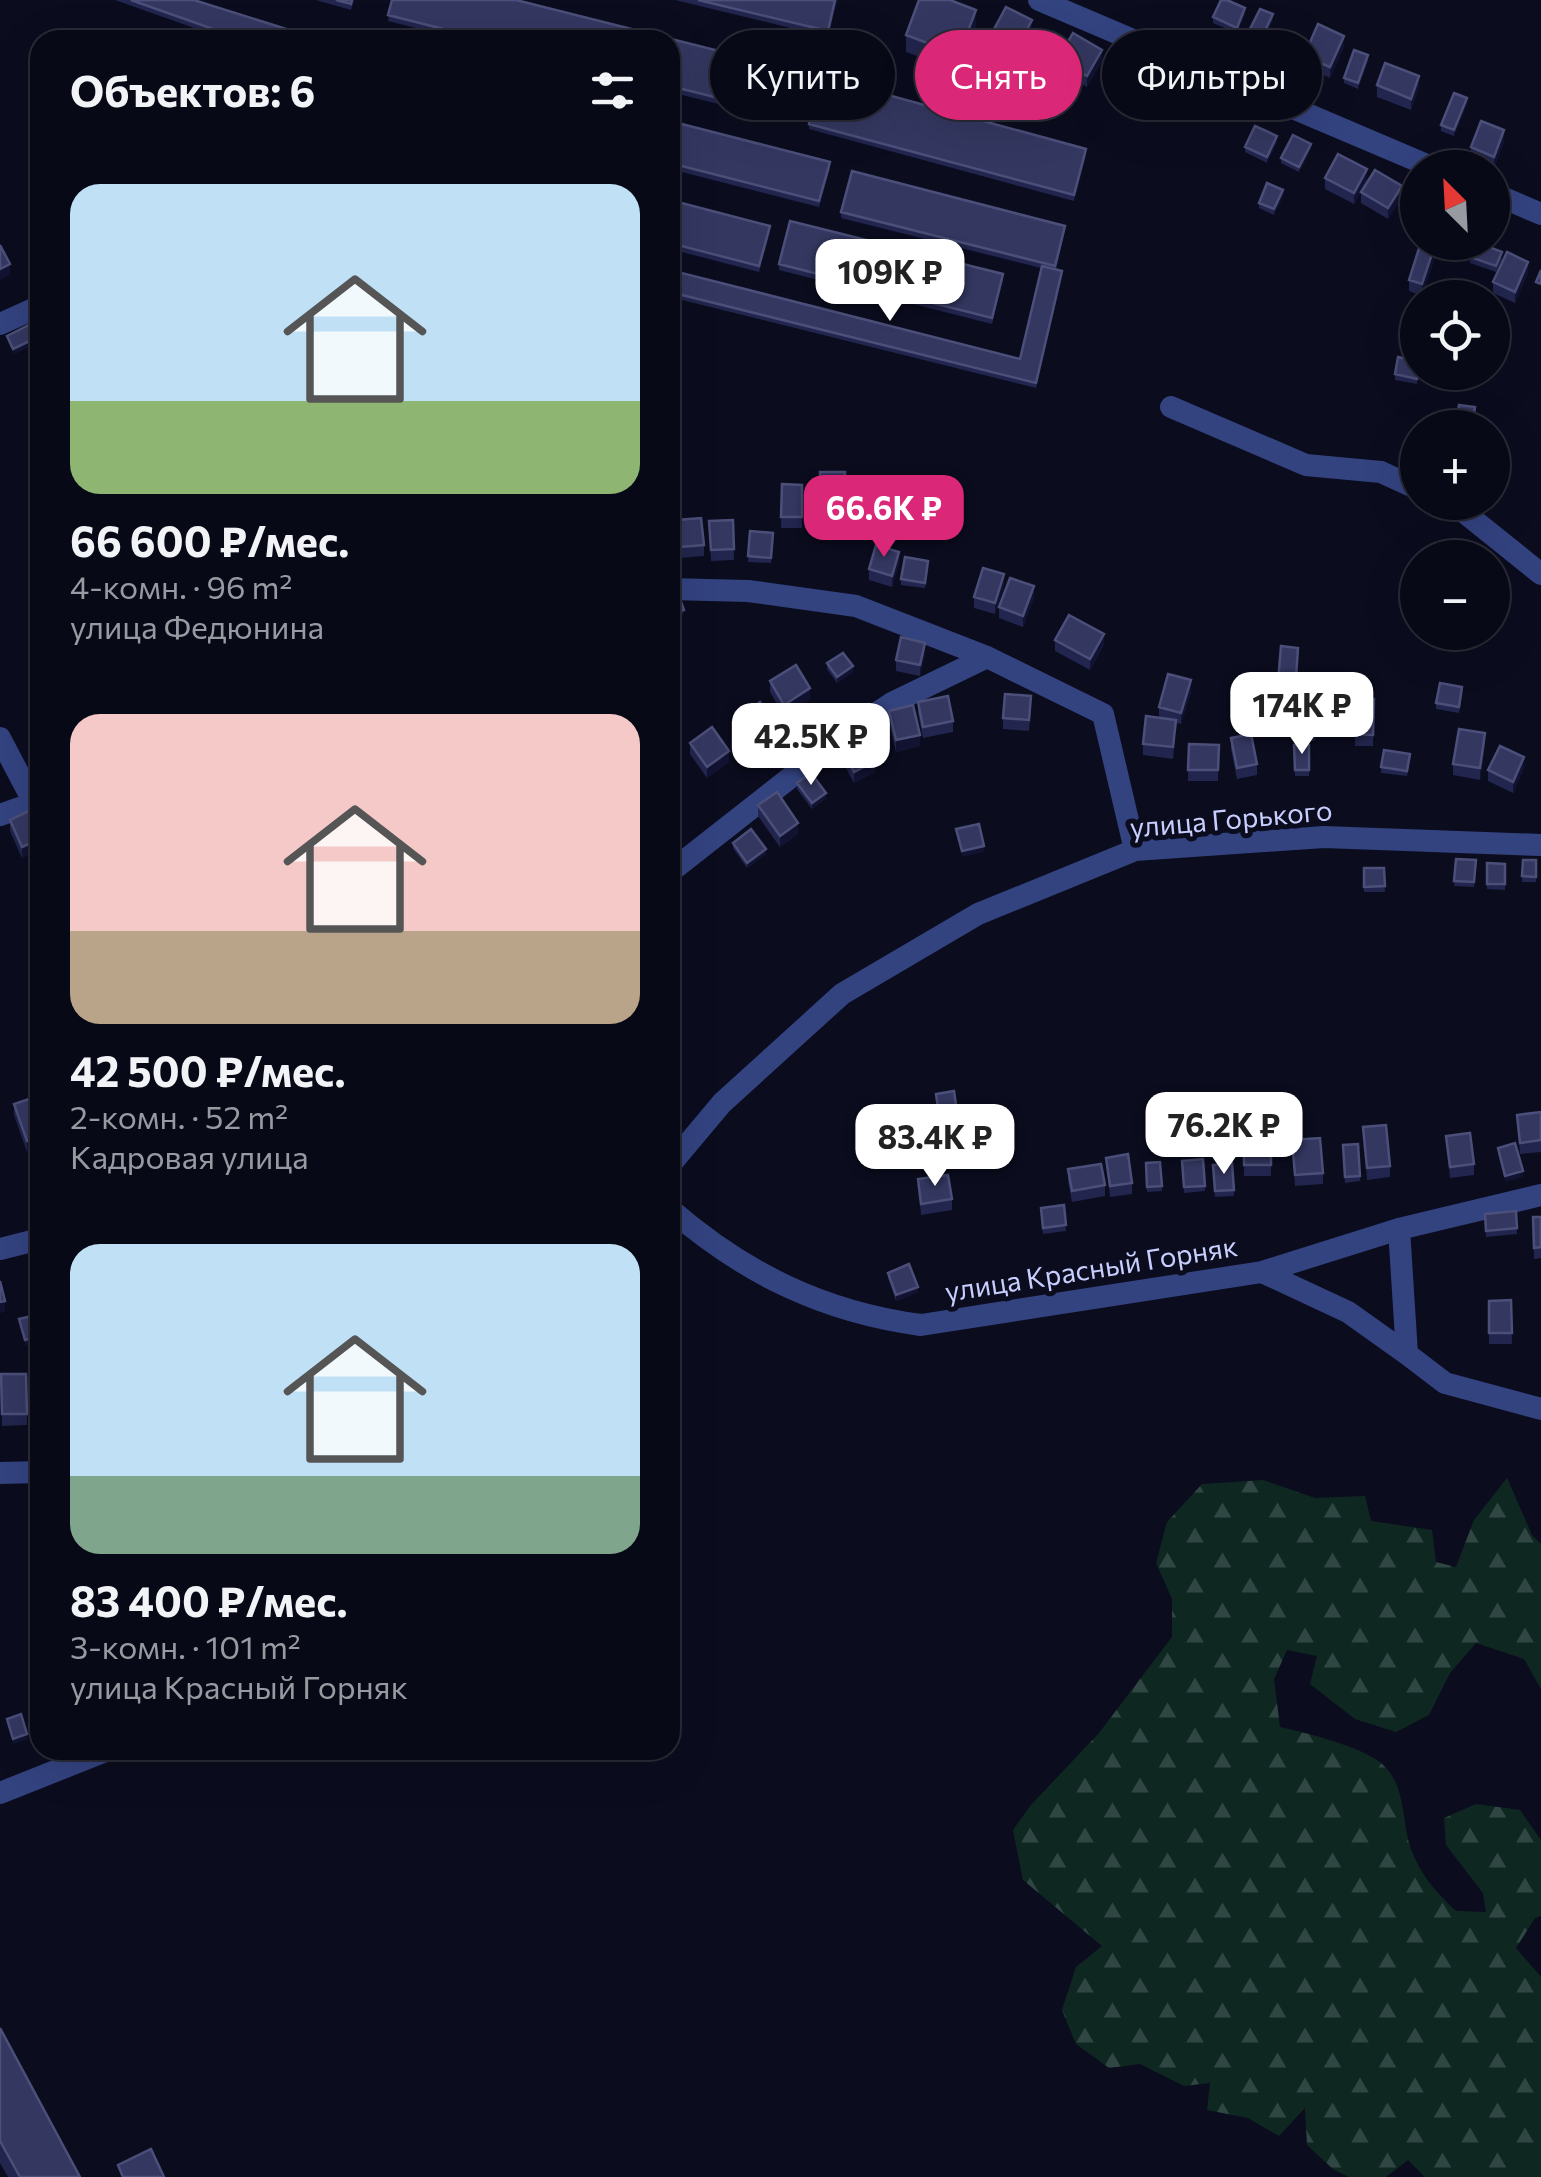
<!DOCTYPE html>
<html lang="ru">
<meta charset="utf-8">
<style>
:root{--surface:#080916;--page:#161723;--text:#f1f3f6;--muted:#989aa1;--line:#292a35;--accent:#db2777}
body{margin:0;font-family:Commissioner,sans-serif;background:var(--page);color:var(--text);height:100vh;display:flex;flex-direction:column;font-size:38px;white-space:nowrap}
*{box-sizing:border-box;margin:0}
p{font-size:32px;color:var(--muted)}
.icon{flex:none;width:55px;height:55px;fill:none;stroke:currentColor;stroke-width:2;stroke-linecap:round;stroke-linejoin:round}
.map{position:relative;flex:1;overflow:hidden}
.sheet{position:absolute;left:30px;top:30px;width:650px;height:1730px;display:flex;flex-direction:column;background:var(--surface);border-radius:30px;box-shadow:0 10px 40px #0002,0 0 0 2px var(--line)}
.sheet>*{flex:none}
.top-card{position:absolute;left:710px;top:30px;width:680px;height:90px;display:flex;gap:20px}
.needle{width:65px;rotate:336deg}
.buttons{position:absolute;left:1400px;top:150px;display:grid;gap:20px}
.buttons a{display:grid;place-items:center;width:110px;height:110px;border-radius:50%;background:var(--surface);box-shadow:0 10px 40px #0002,0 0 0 2px var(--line);font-size:50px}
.price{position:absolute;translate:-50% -85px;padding:0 22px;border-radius:20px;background:#fff;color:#222;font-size:32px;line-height:65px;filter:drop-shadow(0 2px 5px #0008)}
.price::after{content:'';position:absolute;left:50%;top:60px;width:30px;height:22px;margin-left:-15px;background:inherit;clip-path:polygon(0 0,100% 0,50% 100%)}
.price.selected{background:var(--accent);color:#fff}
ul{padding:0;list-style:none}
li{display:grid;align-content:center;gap:20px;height:530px;padding:0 40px}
li span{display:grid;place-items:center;height:310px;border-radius:30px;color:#555}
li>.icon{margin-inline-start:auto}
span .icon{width:180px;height:180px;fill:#fffc;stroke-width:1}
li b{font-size:42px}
h2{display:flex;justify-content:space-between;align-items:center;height:120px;padding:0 40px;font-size:42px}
.tag{padding:0 35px;border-radius:45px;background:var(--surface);box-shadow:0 10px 40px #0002,0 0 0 2px var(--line);font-size:35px;line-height:90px}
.tag.selected{background:var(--accent);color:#fff}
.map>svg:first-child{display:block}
</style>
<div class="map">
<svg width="1541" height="2177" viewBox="0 0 1541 2177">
<defs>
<pattern id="forest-firs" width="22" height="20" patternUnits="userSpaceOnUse" patternTransform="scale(2.5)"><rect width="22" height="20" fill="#0e2821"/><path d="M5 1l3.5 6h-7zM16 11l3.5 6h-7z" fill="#304642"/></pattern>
</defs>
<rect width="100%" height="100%" fill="#0b0c1e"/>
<path fill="url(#forest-firs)" d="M1507 1478 1532 1535 1541 1544V1689L1524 1659 1476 1643 1450 1673 1429 1715 1396 1732 1355 1719 1310 1684 1317 1656 1287 1650 1274 1679 1280 1727C1306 1733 1360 1746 1381 1763 1407 1785 1401 1821 1411 1849 1421 1876 1436 1892 1456 1911L1486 1912 1483 1893 1446 1845 1444 1818 1476 1804 1520 1810 1541 1840V1916L1535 1918 1516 1948 1541 1977V2177H1425L1408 2160 1386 2177H1349L1334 2170 1307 2145 1305 2108 1279 2136 1248 2118 1207 2110 1210 2083 1184 2086 1140 2064 1109 2068 1076 2044 1062 2010 1076 1967 1102 1946 1023 1880 1013 1830 1031 1805 1099 1733 1172 1637V1599L1156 1563 1167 1522 1202 1484 1263 1480 1315 1498 1365 1496 1371 1521 1432 1530 1436 1562 1456 1567 1474 1520Z"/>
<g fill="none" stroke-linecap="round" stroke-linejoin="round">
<path stroke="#334380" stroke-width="22" d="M1039 0 1434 168
M1492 193 1541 214
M0 324 40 306
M1171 407 1306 465 1381 472 1418 489
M1446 502 1460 509 1541 574
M670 589 748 591 856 606 987 657 1103 714 1135 850
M0 738 34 803 40 807
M0 815 40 801
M670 872 847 733 892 703 987 657
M670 1165 722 1103 842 994 978 914 1135 850 1324 837 1541 845
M670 1209C744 1273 823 1312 921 1325L1262 1272 1399 1229 1541 1195
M1399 1229 1407 1354 1445 1383 1541 1409
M0 1249 40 1239
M1262 1272 1348 1312 1407 1354
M0 1473 40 1472
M0 1793 108 1750"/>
</g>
<path fill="#22254d" d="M115 0H194L321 40H228Z
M316 0H354L351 10Z
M392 0H516L799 71V76L787 121 670 92V40H464L388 21Z
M675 0H837L828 37Z
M1245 14 1237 33 1213 23V17Z
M1273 20 1263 41 1250 35V29Z
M976 26 959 71 906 52V35Z
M1032 32 1018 57 992 44V33Z
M1344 47 1330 78 1304 67V56Z
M1058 59 1102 61 1087 87 1058 71Z
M1368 61 1358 89 1344 83V78Z
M1377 85 1419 87 1411 110 1377 97Z
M1172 90 1163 113 1142 106V100Z
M1199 98 1192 116 1172 108V103Z
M1467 103 1454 136 1441 131V125Z
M670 121 830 168 819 207 670 169Z
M809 124 1086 155 1074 201 809 129Z
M1277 142 1267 163 1245 152V147Z
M1504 142 1494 168 1471 159V147Z
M1311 149 1299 172 1281 163V158Z
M1325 178 1367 180 1354 204 1325 189Z
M1361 192 1402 197 1388 219 1361 203Z
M1283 196 1274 215 1259 208V203Z
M670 200 770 231 759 272 670 249Z
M841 212 1065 231 1056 270 1062 277 1036 388 670 297V270L1020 359 1041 268 841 218Z
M1421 242H1440L1422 296 1409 291V280Z
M1470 257 1502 258 1496 272 1470 263Z
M779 264 1003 280 992 324 779 270Z
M1528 273 1515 303 1493 293V282Z
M1418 361 1417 384 1395 380V374Z
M820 472H845V518L821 519Z
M782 484 802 485V528H781Z
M677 520 704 545V556L680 558Z
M733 520 734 560 711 561 709 521Z
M750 531 773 533 771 563 748 562Z
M899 563 892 587 869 580V569Z
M928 566 925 588 901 585V579Z
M1004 585 995 614 974 608V597Z
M1034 598 1023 627 999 618V607Z
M1055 640 1104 645 1090 670 1055 651Z
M925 654 920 676 896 671V660Z
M1298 659 1293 732 1275 731V719Z
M827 663 853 672 837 683 827 669Z
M40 668V701L30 677V671Z
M770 681 810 699 784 716 770 692Z
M1298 689H1317L1315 741 1296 740Z
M1191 692 1181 724 1176 723 1173 759 1143 755V744L1159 718V707Z
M1462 693 1459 713 1436 709V703Z
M1356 699H1374L1373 746H1355Z
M918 702 953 721V732L923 738 918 713Z
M1031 708 1029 731 1003 729V718Z
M889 711 920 746 896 752 889 722Z
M733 722 772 731 745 751 733 733Z
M1231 738 1257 764V775L1237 779 1231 749Z
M690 743 729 762 707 778 690 754Z
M839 744 875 772 854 783 839 755Z
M1189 744 1219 745 1218 781H1188Z
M1294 745H1309V776H1295Z
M1485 745 1480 780 1453 775V764Z
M1410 759 1407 776 1381 773V767Z
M1524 768 1513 793 1488 781V770Z
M797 783 826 798 812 809 797 789Z
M758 805 798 834 780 847 758 816Z
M40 818V850L22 858 10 831V820Z
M733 843 766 854 747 868 733 848Z
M1456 859 1476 860 1474 887 1454 886Z
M1523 860H1536V882H1522Z
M1487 863 1505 864V890L1487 889Z
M1364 868H1384L1385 892H1364Z
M936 1094 958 1119V1125L940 1128Z
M35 1097 27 1152 14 1115V1104Z
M1541 1112V1152L1520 1154 1517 1115Z
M1363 1127 1390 1166V1177L1367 1180Z
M1244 1130H1271V1176H1244Z
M1446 1136 1474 1164V1175L1450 1178Z
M1292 1140 1323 1173V1184L1295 1186Z
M1358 1144 1360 1181 1345 1183 1343 1145Z
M1106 1158 1132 1183V1194L1110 1197Z
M1203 1159 1205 1191 1184 1193 1182 1161Z
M1160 1162 1162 1191 1147 1192 1146 1163Z
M1232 1163 1234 1196 1215 1197 1213 1165Z
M1068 1169 1105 1185V1196L1072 1202 1068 1181Z
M918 1179 952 1199V1210L921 1215Z
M1064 1205 1066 1231 1043 1234 1041 1214Z
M1516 1211 1517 1234 1486 1237 1485 1214Z
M1533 1217H1541V1258L1534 1259Z
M888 1273 918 1292 896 1301 888 1278Z
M1511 1300 1512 1344H1489V1301Z
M1 1374H26L27 1425 2 1426Z
M0 2028 80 2177H8L0 2163Z"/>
<path fill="#121332" d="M1245 8V14L1237 33V28Z
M976 10V26L959 71V55Z
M1273 14V20L1263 41V35Z
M1032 20V32L1018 57V46Z
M1344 36V47L1330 78V67Z
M1102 50V61L1087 87V76Z
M1368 55V61L1358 89V83Z
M1419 76V87L1411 110V99Z
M1467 98V103L1454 136V130Z
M1504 130V142L1494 168V157Z
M1277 136V142L1267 163V157Z
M1311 144V149L1299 172V167Z
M1086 149V155L1074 201V195Z
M1367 169V180L1354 204V193Z
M1402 186V197L1388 219V208Z
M1283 190V196L1274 215V209Z
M1436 242H1440L1422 296V284Z
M1528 262V273L1515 303V292Z
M10 264V275L0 280V269Z
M1062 271V277L1036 388V383Z
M36 338V344L13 355V349Z
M899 552V563L892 587V576Z
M1004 574V585L995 614V603Z
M1034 586V598L1023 627V616Z
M684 610V615L670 620V615Z
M1104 634V645L1090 670V659Z
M925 643V654L920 676V665Z
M853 666V672L837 683V677Z
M1191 680V692L1181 724V713Z
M810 688V699L784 716V705Z
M772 720V731L745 751V739Z
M1485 733V745L1480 780V768Z
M920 735V746L896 752V740Z
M729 751V762L707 778V767Z
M1524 757V768L1513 793V782Z
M875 761V772L854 783V772Z
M826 793V798L812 809V803Z
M798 823V834L780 847V836Z
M40 839V850L22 858V847Z
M984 846V852L962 857V851Z
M766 849V854L747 868V863Z
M40 1137V1148L27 1152V1141Z
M1523 1171V1177L1505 1182V1176Z
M918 1287V1292L896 1301V1295Z
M5 1301V1312L0 1313V1302Z
M40 1336V1341L25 1346V1340Z
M27 1734V1740L13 1744V1739Z"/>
<path fill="#343760" stroke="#4b4f79" stroke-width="2.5" d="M131 0H194L321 40H244Z
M336 0H352L351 4Z
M392 0H516L799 71 787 115 670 86V40H487L388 15Z
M698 0H835L828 31Z
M919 0H950L976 10 959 55 906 35Z
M1221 0H1227L1245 8 1237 28 1213 17Z
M1006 7 1032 20 1018 46 992 33Z
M1260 9 1273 14 1263 35 1250 29Z
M1318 24 1344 36 1330 67 1304 56Z
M1073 33 1102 50 1087 76 1058 59Z
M1354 50 1368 55 1358 83 1344 78Z
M1385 63 1419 76 1411 99 1377 85Z
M822 77 1086 149 1074 195 809 124Z
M1151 77 1172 85 1163 108 1142 100Z
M1179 84 1199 92 1192 110 1172 103Z
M1454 93 1467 98 1454 130 1441 125Z
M670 121 830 162 819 201 670 163Z
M1481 121 1504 130 1494 157 1471 147Z
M1255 126 1277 136 1267 157 1245 147Z
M1293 135 1311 144 1299 167 1281 158Z
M1338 154 1367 169 1354 193 1325 178Z
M1375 170 1402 186 1388 208 1361 192Z
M852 171 1065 226 1055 266 841 212Z
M1267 183 1283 190 1274 209 1259 203Z
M670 200 770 226 759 266 670 243Z
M790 221 1003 274 992 318 779 264Z
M1421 242H1436L1422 284 1409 280Z
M1476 242 1502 252 1496 266 1470 257Z
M0 245 10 264 0 269Z
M1507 252 1528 262 1515 292 1493 282Z
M1042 266 1062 271 1036 383 670 292V270L1020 359Z
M1541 270V284L1536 282Z
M29 325 36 338 13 349 7 336Z
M1398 357 1418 361 1417 379 1395 374Z
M1459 405 1475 407 1472 428 1456 427Z
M820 472H845V507H821Z
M782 484 802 485V517H781Z
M701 518 704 545 680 547 677 520Z
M733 520 734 549 711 550 709 521Z
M670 522H671L674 550H670Z
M750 531 773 533 771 558 748 556Z
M876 545 899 552 892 576 869 569Z
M905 557 928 561 925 583 901 579Z
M983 568 1004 574 995 603 974 597Z
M1010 578 1034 586 1023 616 999 607Z
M676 588 684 610 670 615V590Z
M1069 615 1104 634 1090 659 1055 640Z
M901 637 925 643 920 665 896 660Z
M1281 646 1298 648 1293 721 1275 719Z
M843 653 853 666 837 677 827 663Z
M796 665 810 688 784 705 770 681Z
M40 668V696L30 671Z
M1168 674 1191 680 1181 713 1159 707Z
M1440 683 1462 687 1459 707 1436 703Z
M1298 689H1317L1315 729H1296Z
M1005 694 1031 696 1029 720 1003 718Z
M948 696 953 721 923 727 918 702Z
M1356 699H1374L1373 735 1355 734Z
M760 702 772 720 745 739 733 722Z
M913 705 920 735 896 740 889 711Z
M1146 716 1176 720 1173 747 1143 744Z
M712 727 729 751 707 767 690 743Z
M1459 729 1485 733 1480 768 1453 764Z
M859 733 875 761 854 772 839 744Z
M1251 734 1257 764 1237 768 1231 738Z
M1189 744 1219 745 1218 770H1188Z
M1294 745H1309V770H1295Z
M1500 746 1524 757 1513 782 1488 770Z
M1384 750 1410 754 1407 771 1381 767Z
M811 773 826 793 812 803 797 783Z
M777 792 798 823 780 836 758 805Z
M35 808 40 818V839L22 847 10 820Z
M979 824 984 846 962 851 956 829Z
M751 829 766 849 747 863 733 843Z
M1456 859 1476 860 1474 882 1454 881Z
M1523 860H1536V877L1522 876Z
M1487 863 1505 864V884H1487Z
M1364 868H1384L1385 886 1364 887Z
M954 1091 958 1119 940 1122 936 1094Z
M35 1097 40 1111V1137L27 1141 14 1104Z
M1541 1112V1140L1520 1143 1517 1115Z
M1386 1125 1390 1166 1367 1168 1363 1127Z
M1244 1130H1271V1165H1244Z
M1470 1133 1474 1164 1450 1167 1446 1136Z
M1320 1138 1323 1173 1295 1175 1292 1140Z
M1515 1143 1523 1171 1505 1176 1498 1148Z
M1358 1144 1360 1176 1345 1177 1343 1145Z
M1128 1154 1132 1183 1110 1186 1106 1158Z
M1203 1159 1205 1186 1184 1187 1182 1161Z
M1160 1162 1162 1186 1147 1187 1146 1163Z
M1232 1163 1234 1190 1215 1191 1213 1165Z
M1101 1164 1105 1185 1072 1191 1068 1169Z
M948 1175 952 1199 921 1204 918 1179Z
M1064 1205 1066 1225 1043 1228 1041 1208Z
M1516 1211 1517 1228 1486 1231 1485 1214Z
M1533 1217H1541V1247L1534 1248Z
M909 1264 918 1287 896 1295 888 1273Z
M0 1281 5 1301 0 1302Z
M1511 1300 1512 1333H1489V1301Z
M37 1315 40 1326V1336L25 1340 19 1319Z
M1 1374H26L27 1414H2Z
M21 1714 27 1734 13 1739 7 1719Z
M0 2028 80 2177H20L0 2141Z
M151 2149 164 2177H123L118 2165Z"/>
<g text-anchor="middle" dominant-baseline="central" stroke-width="10" stroke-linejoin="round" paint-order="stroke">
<g font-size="28" fill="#c8cfff" stroke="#0b0c1e">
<text transform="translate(1231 818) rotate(-5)">улица Горького</text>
<text transform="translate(1091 1268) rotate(-9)">улица Красный Горняк</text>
</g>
</g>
</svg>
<div class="buttons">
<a><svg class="needle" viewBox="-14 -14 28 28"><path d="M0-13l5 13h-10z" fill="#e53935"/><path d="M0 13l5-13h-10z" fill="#989aa1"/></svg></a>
<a><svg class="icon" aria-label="locate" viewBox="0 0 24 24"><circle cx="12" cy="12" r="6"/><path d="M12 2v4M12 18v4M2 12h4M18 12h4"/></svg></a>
<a>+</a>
<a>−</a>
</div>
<b class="price" style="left:890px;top:324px">109K ₽</b>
<b class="price selected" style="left:884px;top:560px">66.6K ₽</b>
<b class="price" style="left:1302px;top:757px">174K ₽</b>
<b class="price" style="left:811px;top:788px">42.5K ₽</b>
<b class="price" style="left:1224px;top:1177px">76.2K ₽</b>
<b class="price" style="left:935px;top:1189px">83.4K ₽</b>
<div class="top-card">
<a class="tag">Купить</a>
<a class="tag selected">Снять</a>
<a class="tag">Фильтры</a>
</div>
<section class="sheet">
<h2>Объектов: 6<svg class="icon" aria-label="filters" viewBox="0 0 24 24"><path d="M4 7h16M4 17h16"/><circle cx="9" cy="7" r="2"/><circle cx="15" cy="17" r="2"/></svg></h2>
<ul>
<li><span style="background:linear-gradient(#bfe0f5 70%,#8fb573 0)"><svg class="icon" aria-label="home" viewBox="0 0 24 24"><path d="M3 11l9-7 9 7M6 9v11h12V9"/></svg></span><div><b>66 600 ₽/мес.</b><p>4-комн. · 96 m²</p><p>улица Федюнина</p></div></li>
<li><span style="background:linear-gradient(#f6c9c9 70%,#b9a48a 0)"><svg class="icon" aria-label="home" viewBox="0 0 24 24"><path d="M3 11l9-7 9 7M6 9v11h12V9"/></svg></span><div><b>42 500 ₽/мес.</b><p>2-комн. · 52 m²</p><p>Кадровая улица</p></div></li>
<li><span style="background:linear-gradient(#bfe0f5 75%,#7fa58c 0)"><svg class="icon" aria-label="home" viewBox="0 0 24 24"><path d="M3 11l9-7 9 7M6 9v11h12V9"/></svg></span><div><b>83 400 ₽/мес.</b><p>3-комн. · 101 m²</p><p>улица Красный Горняк</p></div></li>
</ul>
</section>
</div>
